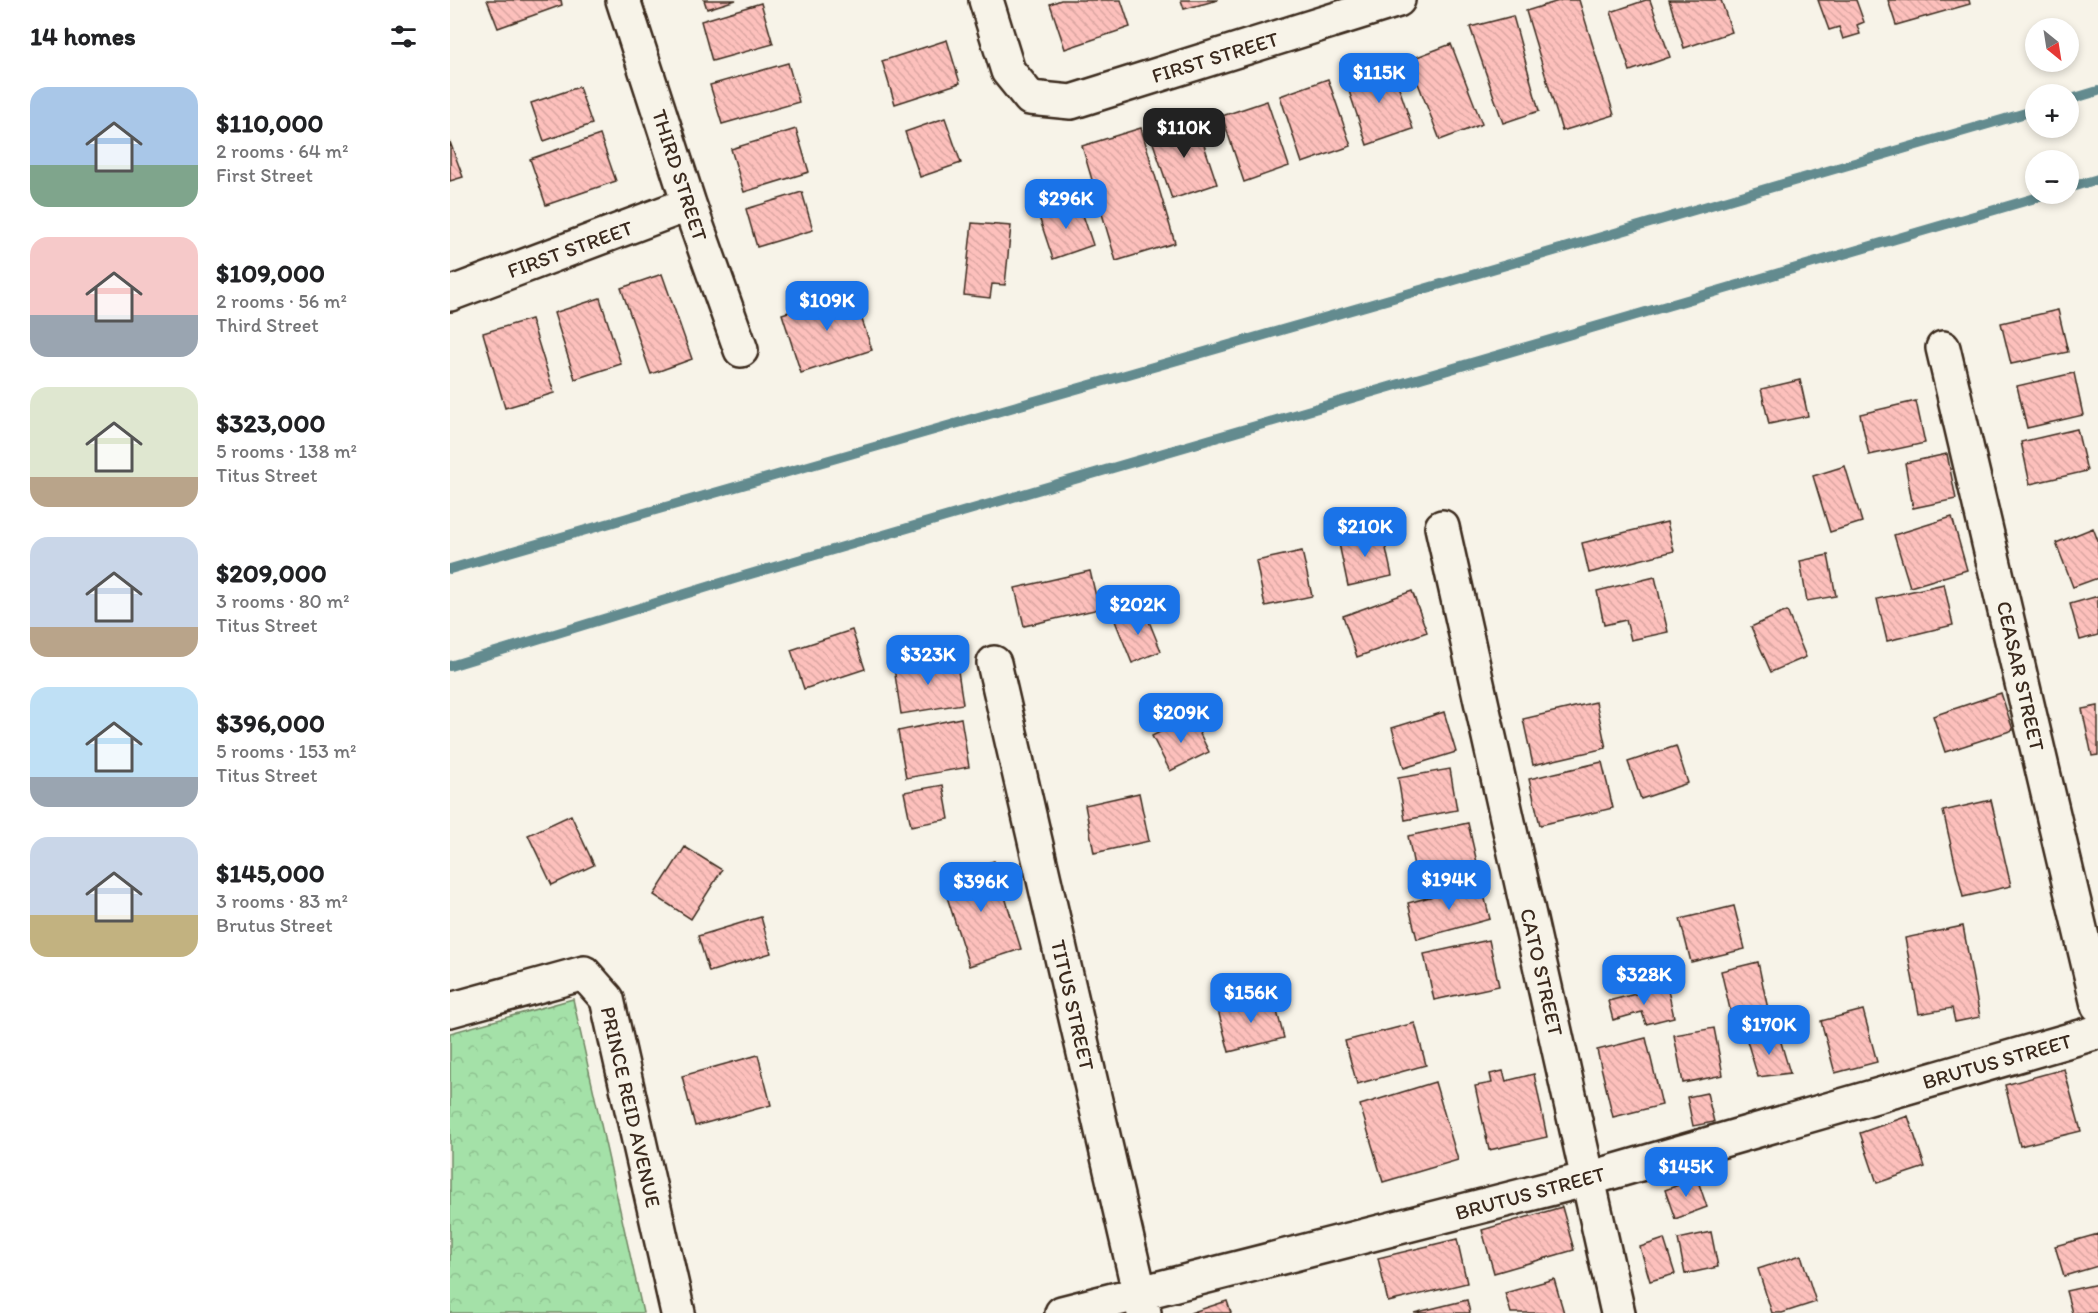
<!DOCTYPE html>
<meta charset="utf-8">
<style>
:root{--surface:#fff;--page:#f2f2f2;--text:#202124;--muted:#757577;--accent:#1a73e8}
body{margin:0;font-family:Itim,sans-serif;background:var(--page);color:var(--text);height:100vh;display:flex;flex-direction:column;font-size:22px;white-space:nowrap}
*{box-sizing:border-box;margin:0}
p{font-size:20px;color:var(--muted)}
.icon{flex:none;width:33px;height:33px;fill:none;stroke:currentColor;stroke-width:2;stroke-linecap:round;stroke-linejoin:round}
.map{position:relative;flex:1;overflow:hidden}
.sheet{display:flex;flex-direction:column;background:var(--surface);width:450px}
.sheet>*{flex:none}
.needle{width:39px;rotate:150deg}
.buttons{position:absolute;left:1575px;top:18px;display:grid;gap:12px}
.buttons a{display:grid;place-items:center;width:54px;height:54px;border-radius:50%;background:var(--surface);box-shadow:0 3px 9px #0003;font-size:30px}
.price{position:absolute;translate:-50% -51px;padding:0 14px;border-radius:12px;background:var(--accent);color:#fff;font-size:20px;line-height:39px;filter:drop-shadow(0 2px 3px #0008)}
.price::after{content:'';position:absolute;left:50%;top:36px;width:18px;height:14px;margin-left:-9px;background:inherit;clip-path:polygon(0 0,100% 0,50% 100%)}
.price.selected{background:#222;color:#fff}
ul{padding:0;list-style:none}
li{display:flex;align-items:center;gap:18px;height:150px;padding:0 30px}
li span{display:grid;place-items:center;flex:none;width:168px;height:120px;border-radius:18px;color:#555}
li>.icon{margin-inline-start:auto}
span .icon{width:72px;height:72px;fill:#fffc;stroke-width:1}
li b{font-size:26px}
h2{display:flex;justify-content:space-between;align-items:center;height:72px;padding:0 30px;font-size:26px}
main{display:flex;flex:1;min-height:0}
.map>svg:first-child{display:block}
</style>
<main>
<section class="sheet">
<h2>14 homes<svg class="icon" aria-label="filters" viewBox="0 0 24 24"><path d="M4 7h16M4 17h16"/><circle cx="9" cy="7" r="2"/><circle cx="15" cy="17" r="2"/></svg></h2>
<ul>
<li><span style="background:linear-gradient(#a9c7e8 65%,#7fa58c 0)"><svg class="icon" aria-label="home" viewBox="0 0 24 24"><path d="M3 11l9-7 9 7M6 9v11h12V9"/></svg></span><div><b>$110,000</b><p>2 rooms · 64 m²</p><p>First Street</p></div></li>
<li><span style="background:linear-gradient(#f6c9c9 65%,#9aa5b1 0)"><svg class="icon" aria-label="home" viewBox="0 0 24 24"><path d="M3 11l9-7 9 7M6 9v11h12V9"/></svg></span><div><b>$109,000</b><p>2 rooms · 56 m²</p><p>Third Street</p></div></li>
<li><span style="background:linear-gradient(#dfe7d0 75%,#b9a48a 0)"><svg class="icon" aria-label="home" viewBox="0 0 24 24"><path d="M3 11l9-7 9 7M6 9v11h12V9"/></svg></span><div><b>$323,000</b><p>5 rooms · 138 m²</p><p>Titus Street</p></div></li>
<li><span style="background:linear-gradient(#c9d6e8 75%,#b9a48a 0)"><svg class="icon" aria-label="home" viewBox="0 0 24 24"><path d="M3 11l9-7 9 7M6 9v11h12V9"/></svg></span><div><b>$209,000</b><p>3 rooms · 80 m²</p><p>Titus Street</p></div></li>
<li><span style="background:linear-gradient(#bfe0f5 75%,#9aa5b1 0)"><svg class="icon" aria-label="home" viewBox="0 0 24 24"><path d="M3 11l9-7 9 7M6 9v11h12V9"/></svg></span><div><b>$396,000</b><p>5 rooms · 153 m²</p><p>Titus Street</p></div></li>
<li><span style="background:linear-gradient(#c9d6e8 65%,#c2b280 0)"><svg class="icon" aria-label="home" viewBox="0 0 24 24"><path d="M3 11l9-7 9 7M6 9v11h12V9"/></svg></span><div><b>$145,000</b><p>3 rooms · 83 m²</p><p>Brutus Street</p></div></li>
</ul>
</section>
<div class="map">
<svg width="1648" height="1313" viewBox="0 0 1648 1313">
<defs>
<pattern id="forest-crowns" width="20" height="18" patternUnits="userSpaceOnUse" patternTransform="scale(1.5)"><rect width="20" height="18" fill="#a4e1a8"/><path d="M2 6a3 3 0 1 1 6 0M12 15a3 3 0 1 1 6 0" fill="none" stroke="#8ec190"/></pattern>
<pattern id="building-back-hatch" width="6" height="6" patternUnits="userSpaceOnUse" patternTransform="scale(1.5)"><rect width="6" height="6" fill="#fdc0bc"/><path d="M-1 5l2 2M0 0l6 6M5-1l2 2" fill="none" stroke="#daa5a1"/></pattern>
</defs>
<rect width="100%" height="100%" fill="#f7f3e8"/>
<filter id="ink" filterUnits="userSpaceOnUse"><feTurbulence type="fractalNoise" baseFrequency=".0167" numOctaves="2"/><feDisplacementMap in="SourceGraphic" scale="12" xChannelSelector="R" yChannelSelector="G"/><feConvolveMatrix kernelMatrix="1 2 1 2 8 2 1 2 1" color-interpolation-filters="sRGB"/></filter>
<g filter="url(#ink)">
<path fill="url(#forest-crowns)" stroke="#708663" stroke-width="1.5" d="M123 999 193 1313H0V1033Z"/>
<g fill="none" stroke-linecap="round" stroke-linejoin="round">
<path stroke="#638b8f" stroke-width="10" d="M1618 100 1648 91
M1618 188 1648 179
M0 569 950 296 1586 110
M0 666 297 575 1599 194"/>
</g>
<path fill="url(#building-back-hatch)" stroke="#3b2a1e" stroke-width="1.5" d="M37 0H111L112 5 48 28Z
M254 0H286L257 9Z
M611 0H671L680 27 615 49 600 4Z
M731 0H768L734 9Z
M1112 0H1129L1164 115 1112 131 1076 11Z
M1196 0H1200L1220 57 1180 71 1161 12Z
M1219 0H1271L1282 32 1234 48Z
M1368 0H1406L1414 22 1407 25 1410 34 1393 39 1389 27 1379 30Z
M1438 0H1519L1520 4 1446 25Z
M311 3 323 44 262 61 251 21Z
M1063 16 1089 111 1053 123 1020 27Z
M497 40 510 83 445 104 432 61Z
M1001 44 1032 124 990 140 959 60Z
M338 63 349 102 272 124 260 85Z
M941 64 963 129 917 145 895 79Z
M878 79 901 146 852 163 830 96Z
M129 87 142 124 94 141 81 103Z
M817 101 839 166 794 182 772 116Z
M495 118 511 163 470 177 455 132Z
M745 118 767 184 722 199 700 134Z
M691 128 725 243 666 261 632 146Z
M346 129 359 172 294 192 281 149Z
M150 135 166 181 96 205 80 159Z
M0 142 13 177 0 181Z
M352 192 363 230 307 247 296 209Z
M628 200 643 245 603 259 588 214Z
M522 223 561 226 555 285 542 284 540 298 514 295Z
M212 274 242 359 201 374 171 288Z
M403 292 422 350 351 373 332 314Z
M150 298 171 364 125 379 104 313Z
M1608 310 1618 352 1561 364 1551 323Z
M81 319 104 393 55 408 33 333Z
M1624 373 1633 415 1577 428 1567 386Z
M1350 380 1358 416 1319 424 1311 389Z
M1466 401 1475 443 1419 455 1410 414Z
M1627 429 1637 471 1580 484 1571 442Z
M1497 454 1506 499 1463 508 1455 463Z
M1395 466 1412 522 1380 532 1363 476Z
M1502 517 1517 570 1460 587 1444 535Z
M1217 522 1224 551 1139 573 1132 543Z
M1643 528 1648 541V578L1623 587 1606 543Z
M932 530 942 576 898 586 888 539Z
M852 551 862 596 815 606 806 561Z
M1378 555 1386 596 1357 601 1350 561Z
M640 571 649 609 574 626 565 588Z
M1205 577 1218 632 1181 640 1176 620 1154 625 1147 591Z
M1494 584 1503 625 1437 641 1427 599Z
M962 591 977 632 907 657 893 616Z
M1648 596V635L1630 640 1620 604Z
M694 609 711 651 682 663 665 621Z
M1337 611 1356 657 1321 672 1301 627Z
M402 630 415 669 354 689 341 650Z
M506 658 513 704 451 714 444 668Z
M1551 693 1563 730 1495 752 1483 716Z
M1146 702 1156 748 1083 765 1073 719Z
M1648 706V755L1642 756 1632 709Z
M994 712 1006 752 954 768 942 728Z
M741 716 759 752 720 771 702 736Z
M511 718 519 767 456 778 448 731Z
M1226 746 1238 783 1191 799 1178 762Z
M1152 762 1163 808 1090 825 1079 779Z
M1000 769 1007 810 955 820 948 778Z
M493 785 499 819 461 826 454 792Z
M689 793 699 841 644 853 635 805Z
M1541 800 1561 886 1513 897 1493 811Z
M121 815 144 865 102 885 78 835Z
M1018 823 1028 867 967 881 958 836Z
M235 847 272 870 241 919 204 895Z
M544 861 571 949 519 966 491 878Z
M1031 883 1040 919 967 939 958 903Z
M1284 906 1295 949 1241 962 1230 919Z
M311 917 321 953 259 972 248 936Z
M1513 926 1530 1017 1505 1022 1502 1008 1469 1014 1455 938Z
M1039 940 1049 986 984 1000 974 954Z
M1308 962 1319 1014 1283 1022 1271 971Z
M1217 986 1224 1017 1196 1024 1192 1012 1163 1020 1158 1001Z
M823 996 834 1038 779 1052 768 1010Z
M1413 1010 1427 1062 1385 1073 1371 1021Z
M965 1023 976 1065 907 1084 895 1041Z
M1264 1028 1273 1075 1233 1083 1224 1035Z
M1328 1032 1340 1073 1308 1077 1297 1041Z
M1196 1038 1212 1105 1163 1117 1147 1050Z
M308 1055 321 1105 245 1126 232 1076Z
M1614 1069 1631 1131 1570 1146 1555 1085Z
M1053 1071 1056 1081 1084 1074 1097 1137 1039 1150 1025 1086 1042 1083 1040 1074Z
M985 1082 1008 1160 933 1182 910 1105Z
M1257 1093 1264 1122 1243 1126 1237 1097Z
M1458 1116 1475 1167 1427 1183 1410 1133Z
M1247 1178 1257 1207 1225 1219 1215 1190Z
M1112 1207 1124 1250 1044 1273 1032 1230Z
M1261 1232 1268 1267 1235 1274 1228 1239Z
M1648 1234V1266L1614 1276 1605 1246Z
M1007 1239 1017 1283 938 1302 928 1258Z
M1214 1239 1225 1274 1200 1281 1190 1247Z
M1351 1255 1366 1302 1332 1313H1322L1308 1269Z
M1104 1279 1114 1313H1061L1055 1293Z
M1648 1284V1313H1622L1616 1291Z
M1017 1300 1020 1313H964Z
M777 1301 781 1313H740Z"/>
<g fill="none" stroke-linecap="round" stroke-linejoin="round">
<g stroke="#3b2a1e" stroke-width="38">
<path id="minor" d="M173 0 239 204 291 350
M536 0 558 71 580 98 621 102 948 0
M0 294 239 204
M1493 348 1648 1005
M992 527 1168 1313
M544 663 694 1313
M0 1010 134 973 157 999 228 1313
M612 1313 1138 1179 1648 1032"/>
</g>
<use href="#minor" stroke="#f7f3e8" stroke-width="33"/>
</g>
</g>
<g text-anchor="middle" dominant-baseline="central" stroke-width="5" stroke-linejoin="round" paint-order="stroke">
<g font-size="21" fill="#3b2a1e" stroke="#f7f3e8">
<text transform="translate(765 57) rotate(-17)">FIRST STREET</text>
<text transform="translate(230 175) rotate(72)">THIRD STREET</text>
<text transform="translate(120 249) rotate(-20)">FIRST STREET</text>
<text transform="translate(1571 676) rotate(77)">CEASAR STREET</text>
<text transform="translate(1092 972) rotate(77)">CATO STREET</text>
<text transform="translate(623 1005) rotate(77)">TITUS STREET</text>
<text transform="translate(1547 1061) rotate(-16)">BRUTUS STREET</text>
<text transform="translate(181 1107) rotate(77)">PRINCE REID AVENUE</text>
<text transform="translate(1080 1193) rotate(-15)">BRUTUS STREET</text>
</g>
</g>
</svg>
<div class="buttons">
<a><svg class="needle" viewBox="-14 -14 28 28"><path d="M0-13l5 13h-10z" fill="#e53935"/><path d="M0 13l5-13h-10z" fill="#757577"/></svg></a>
<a>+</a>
<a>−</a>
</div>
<b class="price" style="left:929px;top:104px">$115K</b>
<b class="price selected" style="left:734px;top:159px">$110K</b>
<b class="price" style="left:616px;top:230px">$296K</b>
<b class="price" style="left:377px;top:332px">$109K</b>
<b class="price" style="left:915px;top:558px">$210K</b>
<b class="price" style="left:688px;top:636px">$202K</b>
<b class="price" style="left:478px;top:686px">$323K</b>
<b class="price" style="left:731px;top:744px">$209K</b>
<b class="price" style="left:999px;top:911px">$194K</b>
<b class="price" style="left:531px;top:913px">$396K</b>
<b class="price" style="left:1194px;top:1006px">$328K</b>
<b class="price" style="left:801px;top:1024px">$156K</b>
<b class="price" style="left:1319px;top:1056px">$170K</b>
<b class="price" style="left:1236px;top:1198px">$145K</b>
</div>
</main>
